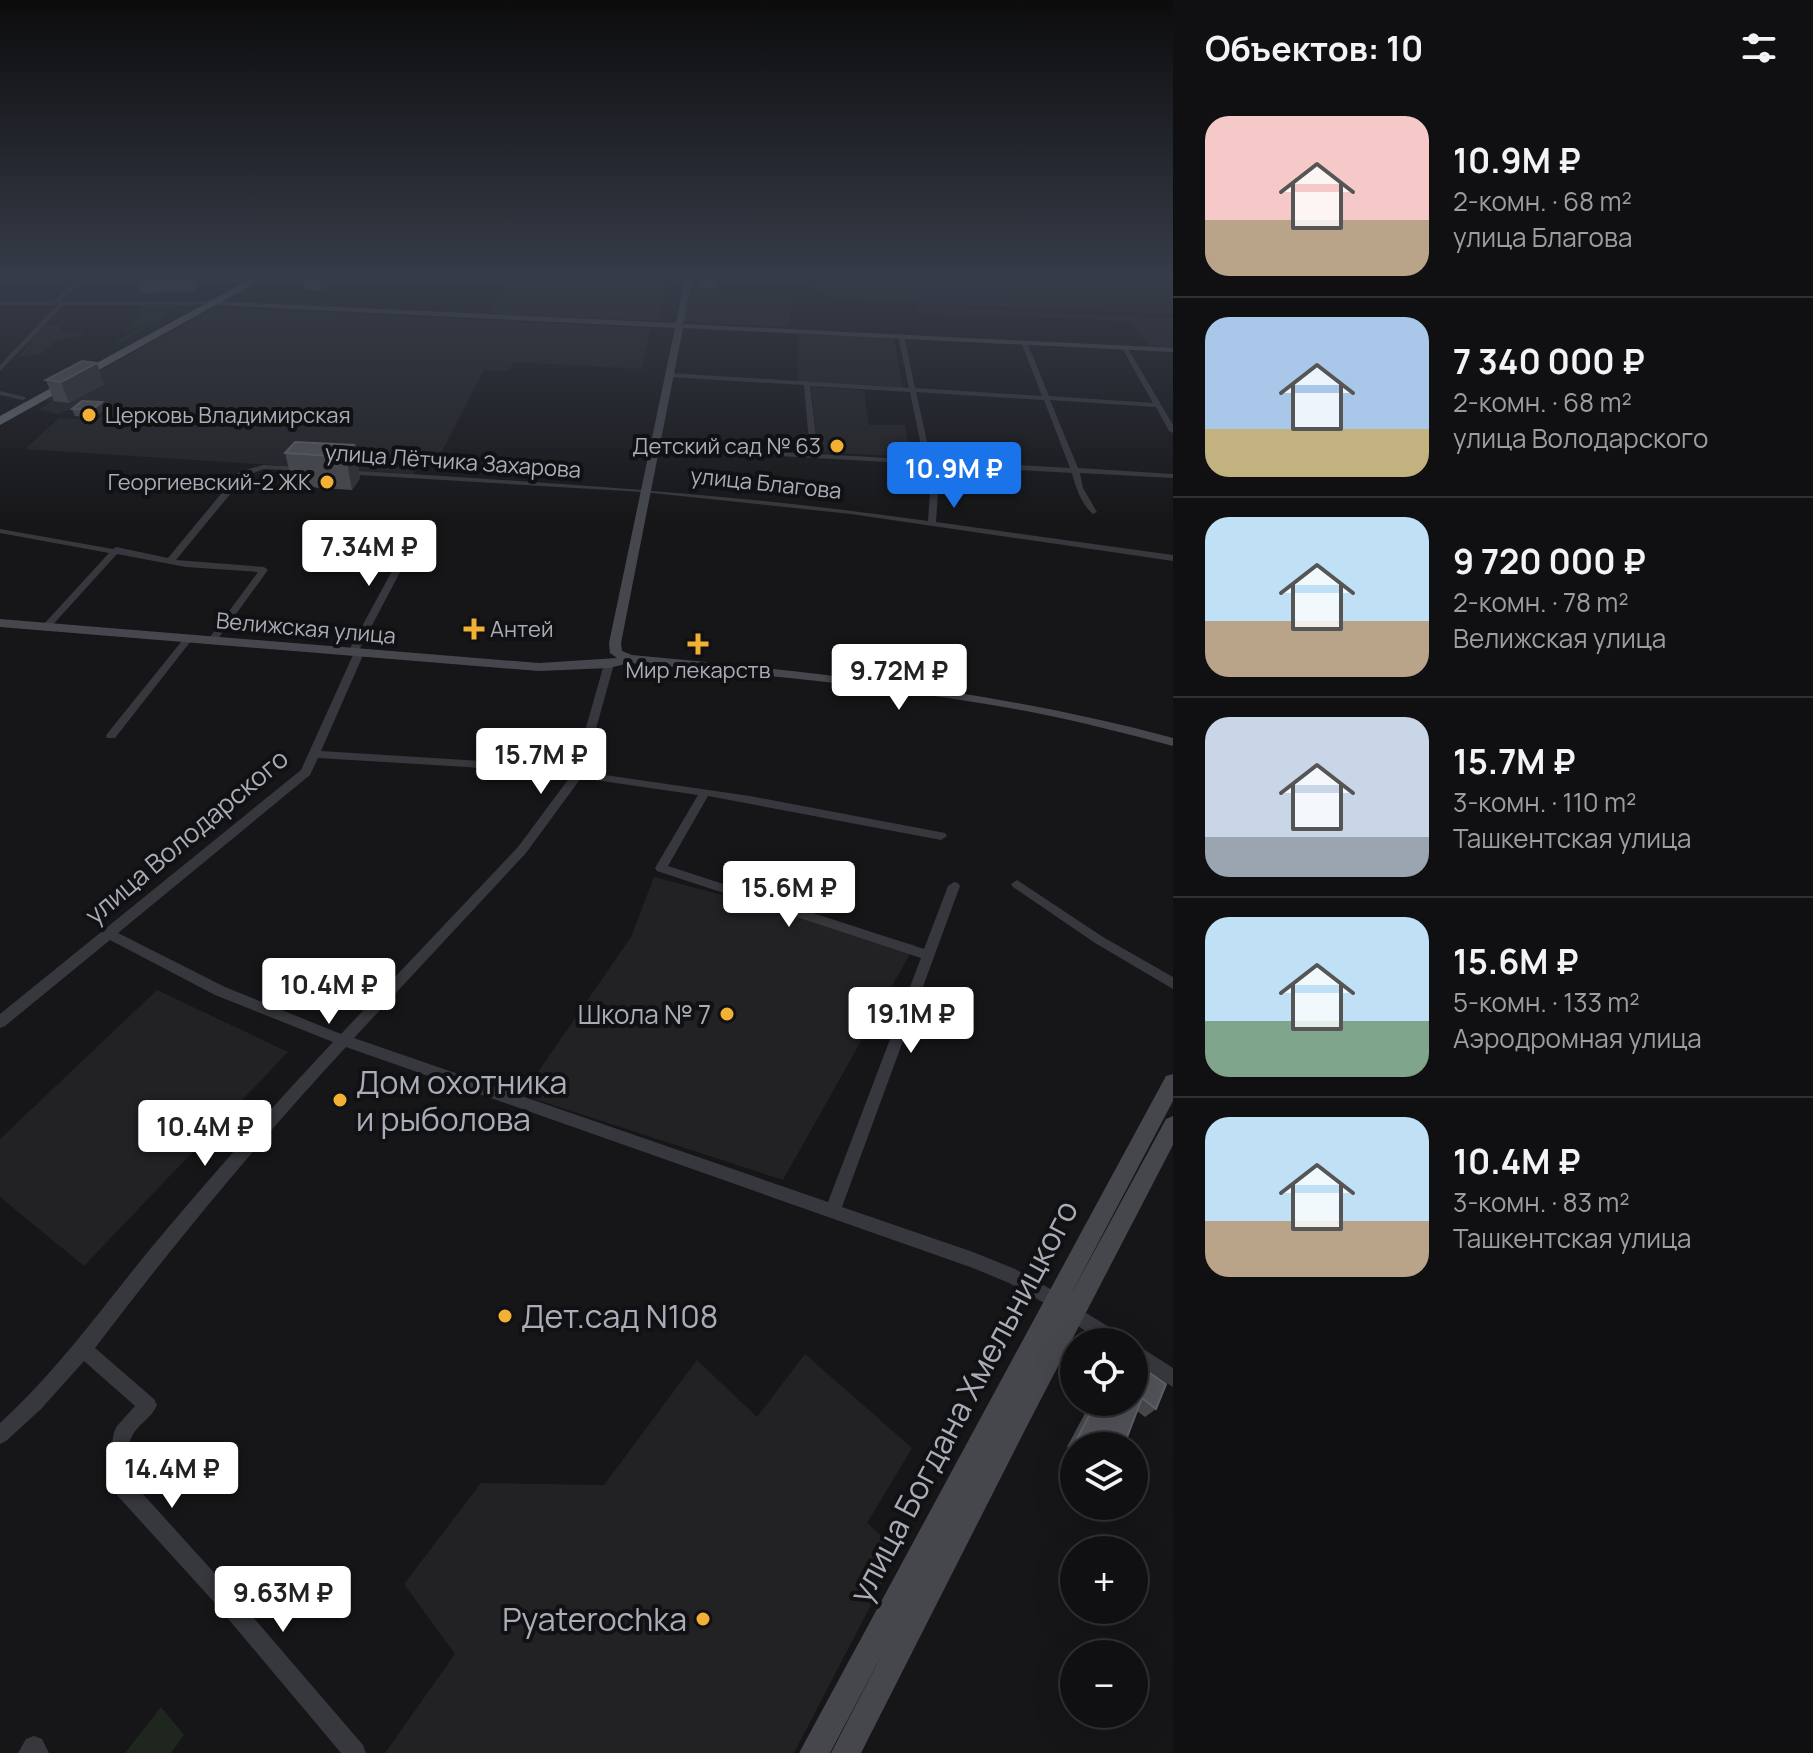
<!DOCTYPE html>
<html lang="ru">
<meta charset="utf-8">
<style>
:root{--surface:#101012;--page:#19191b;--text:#f1f3f6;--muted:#9c9d9f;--line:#303032;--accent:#1a73e8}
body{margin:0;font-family:Manrope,sans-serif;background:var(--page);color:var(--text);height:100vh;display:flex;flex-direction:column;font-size:30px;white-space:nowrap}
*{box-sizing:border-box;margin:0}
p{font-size:26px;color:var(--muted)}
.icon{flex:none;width:44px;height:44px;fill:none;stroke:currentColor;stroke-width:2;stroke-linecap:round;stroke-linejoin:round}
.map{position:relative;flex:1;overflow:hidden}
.details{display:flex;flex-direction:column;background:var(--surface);width:640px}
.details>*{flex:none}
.controls{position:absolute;left:1060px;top:1328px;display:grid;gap:16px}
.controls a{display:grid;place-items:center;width:88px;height:88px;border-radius:50%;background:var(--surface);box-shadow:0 8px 32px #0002,0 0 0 2px var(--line);font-size:40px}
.price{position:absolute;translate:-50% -68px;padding:0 18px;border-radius:8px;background:#fff;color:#222;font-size:26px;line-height:52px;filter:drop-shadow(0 2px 4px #0008)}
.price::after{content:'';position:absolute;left:50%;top:48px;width:24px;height:18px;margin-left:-12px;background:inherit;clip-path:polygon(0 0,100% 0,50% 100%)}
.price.active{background:var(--accent);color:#fff}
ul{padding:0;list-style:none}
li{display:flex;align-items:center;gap:24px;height:200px;padding:0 32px}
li+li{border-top:2px solid var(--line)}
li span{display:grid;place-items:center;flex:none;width:224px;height:160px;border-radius:24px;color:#555}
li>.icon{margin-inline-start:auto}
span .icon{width:96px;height:96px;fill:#fffc;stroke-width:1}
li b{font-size:34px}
h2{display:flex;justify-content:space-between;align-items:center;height:96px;padding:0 32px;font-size:34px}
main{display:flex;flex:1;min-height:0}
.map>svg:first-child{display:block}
</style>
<main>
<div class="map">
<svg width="1173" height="1753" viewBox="0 0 1173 1753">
<rect width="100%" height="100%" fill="#161618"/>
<path fill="#222225" d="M508 277H621L668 279 659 321 488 313Z
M813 277H1173V314L848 300 815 293Z
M690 289 793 294 789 327 683 322Z
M915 307 1173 318V349L1149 347 1131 321 918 313Z
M212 309H235L650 328 642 369 513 362 509 371 484 370 439 457H430L413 474 25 449 59 418 96 420 110 409 80 406 58 414 38 410 52 401 47 400Z
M44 325H60L61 331H85L79 337 58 339 41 354 18 357Z
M798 330 893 335 903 388 798 382Z
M811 387 864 390 869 425H905L911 457 818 452Z
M654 877 915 945 783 1180 522 1095 631 937Z
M157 990 288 1052 84 1266 0 1197V1139Z
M805 1354 912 1448 867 1523 899 1551 794 1753H385L455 1654 404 1584 481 1483 604 1485 697 1360 757 1417Z"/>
<path fill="#1e261f" d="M148 304H182L160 317 177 311 120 343 114 342 150 323 123 332 142 313 140 312 142 305Z
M161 1707 184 1735 171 1753H125Z"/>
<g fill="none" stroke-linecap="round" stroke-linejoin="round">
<path fill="#37383d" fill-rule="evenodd" d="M79 277H85L60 301H214L217 303 214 305H64L0 371V365L57 305H0V301H54Z
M901 333 904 335 915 388 1042 396 1021 342 1024 340 1027 342 1049 396 1153 403 1122 348 1127 347 1173 425V433L1169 431 1156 407 1050 400 1078 468 1173 474V478L1080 473 1083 488 1097 512 1093 514C1081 504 1076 488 1072 473L932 465 938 492 936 522 1173 555V561L851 514 643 492 343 474 339 472 343 470C539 482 733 493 928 521L930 492 924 464 654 449 650 447 654 445 810 454 804 385 669 377 666 375 669 373 909 388 898 335ZM810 386 910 392 924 460 818 454ZM916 392 1044 400 1070 468 931 460Z
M0 391 25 397 26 398 23 400 0 395Z
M263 465 305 467 309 469 305 471 264 469 245 476 176 560 264 567 268 570 215 643 212 644 207 641 258 572 186 567 117 554 49 629H43V625L109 553 0 533V529L113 549 116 547 168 558 239 472Z
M411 536 418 538 359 650 364 653 321 751 497 762 574 770 604 664 609 661 614 664 584 772 750 796 945 833 947 836 941 840 708 796 668 866 924 949 948 886 954 882 958 883 960 886 842 1207 973 1252 1015 1269 1061 1295 1063 1301 1061 1307 1055 1309 1009 1283 973 1268 346 1047C257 1143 174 1244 95 1348L154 1399 157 1405C152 1418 138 1424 132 1436 125 1450 129 1468 132 1482L228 1588 363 1745 366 1753H341L214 1602 116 1494 109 1460 114 1432 117 1426 135 1406 84 1361 41 1409 6 1441 0 1444V1423C59 1369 101 1309 151 1248 210 1178 270 1109 333 1042L215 995 110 940 5 1026 0 1028V1014L301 770 353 655 348 652ZM318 758 467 767 570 777 518 847 341 1034 225 987 118 933 310 775ZM581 778 698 795 655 868 657 871 921 958 828 1202 354 1038 526 853Z
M188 636 193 639 191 641 115 738H107L106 736 107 734 185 637Z
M1017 880 1103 937 1173 977V989L1095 943 1013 887 1011 884Z
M1073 1305 1124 1336 1127 1342H1103L1067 1319 1065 1313 1067 1307Z
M1134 1343 1173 1368V1387L1134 1362Z
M34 1736 42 1739 49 1753H18L26 1739Z"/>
<path fill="#45474d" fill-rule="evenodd" d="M685 277H693L683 324 1173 348V352L683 328 621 643 622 651 632 655C814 672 995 690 1173 738V746C1128 734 1082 722 1036 713 902 687 765 675 629 663L609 668 539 671 0 627V619L539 663 617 658 610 653 609 643 675 328 214 305 210 303 214 301 676 323Z
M1173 1074V1101L1068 1300 1166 1119 1173 1116V1145L1027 1426 861 1753H831L887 1645 830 1753H799L1166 1076Z"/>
<path fill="#63666e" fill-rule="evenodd" d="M254 277H266L0 425V416Z"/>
</g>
<path fill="#47494d" d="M141 277H210L197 280 195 292 141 293 137 281Z
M330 277 331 282 324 291 306 290 303 278Z
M716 277 714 289 700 288V280Z
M46 380 104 384 69 403 54 401Z
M72 409H105L95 418 75 416Z
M354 445 360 478 352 490 293 486 285 453Z
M1134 1362 1156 1409 1145 1417 1137 1411 1123 1446H1074V1452L1067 1447 1091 1402H1134Z"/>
<path fill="#2f3033" d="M192 277H210L197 280 195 292 192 280Z
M323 277H330L331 282 324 291 321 279Z
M97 363 104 384 69 403 61 382Z
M102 402 105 409 95 418 92 410Z
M354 445 360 478 352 490 346 457Z"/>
<path fill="#525359" stroke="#5f6168" stroke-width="2" d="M141 277H192V280L137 281Z
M304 277H323L321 279 303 278Z
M701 277H715V280H700Z
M82 361 97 363 61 382 46 380Z
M82 401 102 402 92 410 72 409Z
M295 442 354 445 346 457 285 453Z
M1134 1362 1166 1384 1156 1409 1142 1398 1124 1445 1121 1443 1119 1446H1086L1077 1439 1096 1402H1134Z"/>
<linearGradient id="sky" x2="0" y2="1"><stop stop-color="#0c0c0d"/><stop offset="0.53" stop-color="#363c48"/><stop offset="1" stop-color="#363c48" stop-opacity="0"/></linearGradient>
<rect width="1173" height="522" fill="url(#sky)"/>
<g fill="#f2b134" stroke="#111113" stroke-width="3">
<circle cx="89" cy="415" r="8"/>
<circle cx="837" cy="446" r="8"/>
<circle cx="327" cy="482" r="8"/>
<path d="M470 617h8v8h8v8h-8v8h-8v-8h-8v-8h8z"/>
<path d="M694 632h8v8h8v8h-8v8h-8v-8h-8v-8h8z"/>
<circle cx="727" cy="1014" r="8"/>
<circle cx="340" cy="1100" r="8"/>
<circle cx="505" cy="1316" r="8"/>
<circle cx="703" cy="1619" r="8"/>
</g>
<g text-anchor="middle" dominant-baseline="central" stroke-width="8" stroke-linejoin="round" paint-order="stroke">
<g font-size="22" fill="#a8adb8" stroke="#111113" text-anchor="start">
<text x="105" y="415">Церковь Владимирская</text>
<text x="821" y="446" text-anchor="end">Детский сад № 63</text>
<text x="311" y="482" text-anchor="end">Георгиевский-2 ЖК</text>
<text x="490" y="629">Антей</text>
<text x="698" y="670" text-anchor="middle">Мир лекарств</text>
</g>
<g font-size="22" fill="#a8adb8" stroke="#111113">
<text transform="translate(453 461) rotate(4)">улица Лётчика Захарова</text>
<text transform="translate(766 483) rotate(6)">улица Благова</text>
<text transform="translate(306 628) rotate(5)">Велижская улица</text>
</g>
<g font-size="26" fill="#a8adb8" stroke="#111113">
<text transform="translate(186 836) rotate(-40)">улица Володарского</text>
</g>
<g font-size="26" fill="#a8adb8" stroke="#111113" text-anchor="end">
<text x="711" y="1014">Школа № 7</text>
</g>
<g font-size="32" fill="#a8adb8" stroke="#111113" text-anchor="start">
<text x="356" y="1082">Дом охотника<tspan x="356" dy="37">и рыболова</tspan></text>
<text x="521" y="1316">Дет.сад N108</text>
<text x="687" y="1619" text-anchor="end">Pyaterochka</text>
</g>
<g font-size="32" fill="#a8adb8" stroke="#111113">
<text transform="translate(963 1401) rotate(-62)">улица Богдана Хмельницкого</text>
</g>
</g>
</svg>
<div class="controls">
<a><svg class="icon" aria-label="locate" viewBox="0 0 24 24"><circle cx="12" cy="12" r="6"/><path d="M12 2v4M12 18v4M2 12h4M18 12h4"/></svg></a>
<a><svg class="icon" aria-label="layers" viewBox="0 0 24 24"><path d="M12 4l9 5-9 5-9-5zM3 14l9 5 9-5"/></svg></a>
<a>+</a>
<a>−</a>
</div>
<b class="price active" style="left:954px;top:510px">10.9M ₽</b>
<b class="price" style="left:369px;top:588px">7.34M ₽</b>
<b class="price" style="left:899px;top:712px">9.72M ₽</b>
<b class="price" style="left:541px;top:796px">15.7M ₽</b>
<b class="price" style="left:789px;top:929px">15.6M ₽</b>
<b class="price" style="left:329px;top:1026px">10.4M ₽</b>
<b class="price" style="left:911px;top:1055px">19.1M ₽</b>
<b class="price" style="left:205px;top:1168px">10.4M ₽</b>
<b class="price" style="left:172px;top:1510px">14.4M ₽</b>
<b class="price" style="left:283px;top:1634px">9.63M ₽</b>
</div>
<section class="details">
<h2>Объектов: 10<svg class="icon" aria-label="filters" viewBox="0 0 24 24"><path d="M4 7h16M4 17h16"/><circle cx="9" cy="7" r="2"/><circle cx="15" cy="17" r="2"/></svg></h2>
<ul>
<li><span style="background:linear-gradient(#f6c9c9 65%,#b9a48a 0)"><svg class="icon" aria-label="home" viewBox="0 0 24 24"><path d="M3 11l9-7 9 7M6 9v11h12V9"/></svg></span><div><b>10.9M ₽</b><p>2-комн. · 68 m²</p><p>улица Благова</p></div></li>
<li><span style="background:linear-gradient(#a9c7e8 70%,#c2b280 0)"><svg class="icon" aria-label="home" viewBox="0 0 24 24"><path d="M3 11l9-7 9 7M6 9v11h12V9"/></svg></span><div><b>7 340 000 ₽</b><p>2-комн. · 68 m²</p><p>улица Володарского</p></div></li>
<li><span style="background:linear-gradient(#bfe0f5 65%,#b9a48a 0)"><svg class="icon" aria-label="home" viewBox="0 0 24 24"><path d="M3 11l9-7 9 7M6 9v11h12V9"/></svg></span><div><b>9 720 000 ₽</b><p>2-комн. · 78 m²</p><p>Велижская улица</p></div></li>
<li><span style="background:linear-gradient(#c9d6e8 75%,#9aa5b1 0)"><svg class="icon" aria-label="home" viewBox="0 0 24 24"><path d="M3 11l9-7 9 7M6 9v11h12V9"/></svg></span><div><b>15.7M ₽</b><p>3-комн. · 110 m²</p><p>Ташкентская улица</p></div></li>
<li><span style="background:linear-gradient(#bfe0f5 65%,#7fa58c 0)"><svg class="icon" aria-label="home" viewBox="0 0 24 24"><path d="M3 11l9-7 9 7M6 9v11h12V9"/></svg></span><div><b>15.6M ₽</b><p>5-комн. · 133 m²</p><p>Аэродромная улица</p></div></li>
<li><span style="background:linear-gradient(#bfe0f5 65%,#b9a48a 0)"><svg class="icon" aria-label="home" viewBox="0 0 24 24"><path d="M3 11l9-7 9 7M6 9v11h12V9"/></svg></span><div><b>10.4M ₽</b><p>3-комн. · 83 m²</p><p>Ташкентская улица</p></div></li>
</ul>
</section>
</main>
